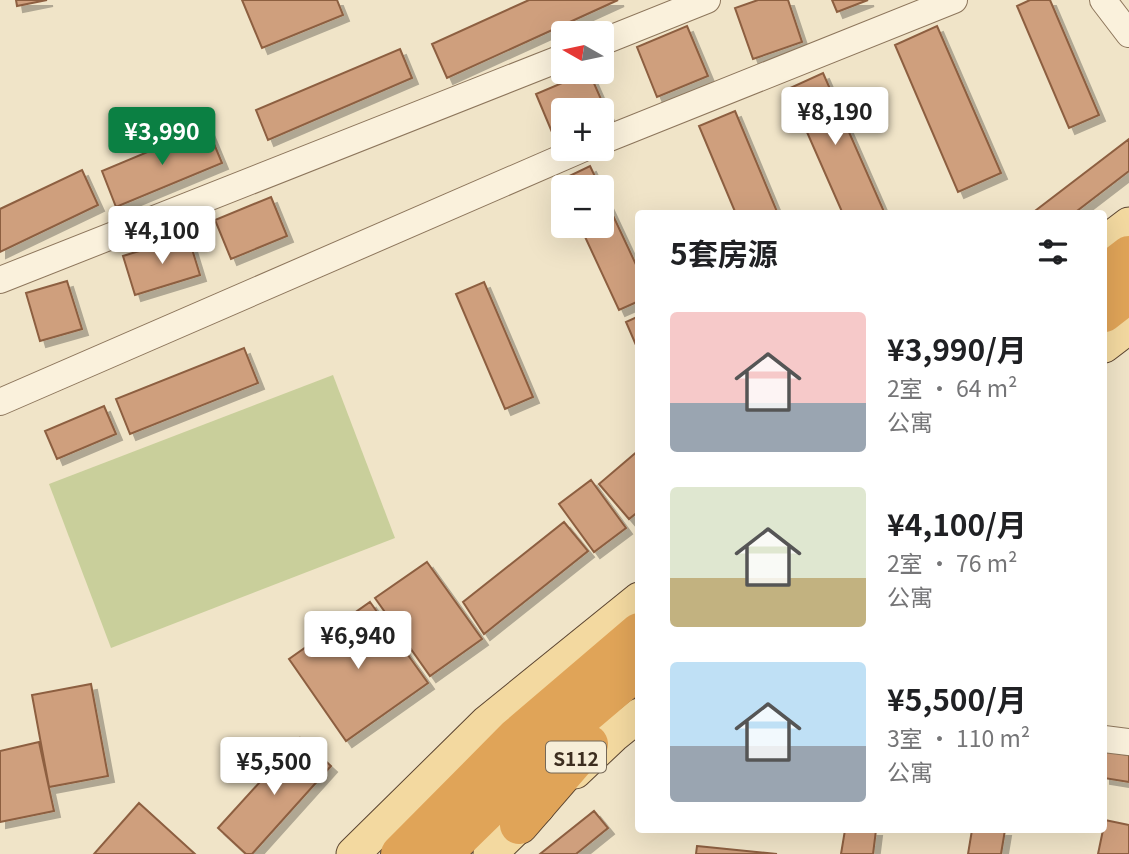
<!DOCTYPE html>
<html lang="zh">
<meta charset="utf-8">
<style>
:root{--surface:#fff;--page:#f2f2f2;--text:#202124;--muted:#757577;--accent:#0b8043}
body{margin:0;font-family:Georgia,"Noto Sans SC",serif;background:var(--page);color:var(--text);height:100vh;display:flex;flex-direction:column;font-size:26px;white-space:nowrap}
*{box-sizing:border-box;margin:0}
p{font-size:23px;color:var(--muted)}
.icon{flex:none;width:38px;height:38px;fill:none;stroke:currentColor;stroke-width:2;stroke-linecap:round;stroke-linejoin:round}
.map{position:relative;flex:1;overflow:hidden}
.side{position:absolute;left:635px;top:210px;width:472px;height:623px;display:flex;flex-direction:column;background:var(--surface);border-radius:7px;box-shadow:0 7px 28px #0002}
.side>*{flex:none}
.needle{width:46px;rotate:279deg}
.tools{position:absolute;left:551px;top:21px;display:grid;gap:14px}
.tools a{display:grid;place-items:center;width:63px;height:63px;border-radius:7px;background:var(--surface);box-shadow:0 7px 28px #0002;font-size:35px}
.price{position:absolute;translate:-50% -60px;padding:0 16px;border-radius:7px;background:#fff;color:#222;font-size:23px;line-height:46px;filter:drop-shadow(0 2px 4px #0008)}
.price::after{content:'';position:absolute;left:50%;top:42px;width:21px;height:16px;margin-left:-10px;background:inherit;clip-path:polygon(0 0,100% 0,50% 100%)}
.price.selected{background:var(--accent);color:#fff}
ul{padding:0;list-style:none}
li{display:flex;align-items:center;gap:21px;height:175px;padding:0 35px}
li span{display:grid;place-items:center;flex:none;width:196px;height:140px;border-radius:7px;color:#555}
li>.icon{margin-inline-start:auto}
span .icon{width:84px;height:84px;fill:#fffc;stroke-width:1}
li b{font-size:30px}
h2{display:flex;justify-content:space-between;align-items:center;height:84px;padding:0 35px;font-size:30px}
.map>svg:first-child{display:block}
</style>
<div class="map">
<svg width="1129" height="854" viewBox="0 0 1129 854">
<defs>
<filter id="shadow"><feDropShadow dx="6" dy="6" stdDeviation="0" flood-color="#0004"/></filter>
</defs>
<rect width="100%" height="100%" fill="#f0e4c8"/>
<path fill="#c9cf9b" d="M333 375 395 538 111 648 49 484Z"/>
<path fill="#cf9f7d" stroke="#8d5f41" stroke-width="2" filter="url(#shadow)" d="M16 0H47L17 6Z
M242 0H337L343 15 262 48Z
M529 0H618L447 78 432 44Z
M758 0H788L802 42 753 59 735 8Z
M832 0H868L837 12Z
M1030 0H1050L1099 115 1069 128 1017 6Z
M687 26 708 76 657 97 637 47Z
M937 26 1001 173 958 192 895 45Z
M400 49 412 78 268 140 256 110Z
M588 72H589L608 115 602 117V110H564V133L554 137 536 94Z
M823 73 885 214H843L788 89Z
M735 111 778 214H736L699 126Z
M207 127 222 163 116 207 102 171Z
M1129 139V171L1073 214H1031Z
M590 166 600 187H564V190L559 181Z
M82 170 98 205 0 252V209Z
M602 192 639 271V301L619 310 580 226H602Z
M271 197 287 236 231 259 215 220Z
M188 236 200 275 135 295 123 256Z
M67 281 82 329 40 341 26 293Z
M484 282 533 397 505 409 456 294Z
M639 316V352L626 322Z
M244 348 258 383 130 434 116 399Z
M104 406 116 434 57 459 45 431Z
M639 450V511L629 519 599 484Z
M591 480 626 528 594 552 559 504Z
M564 522 588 551 484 634 463 602Z
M427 562 482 639 430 676 375 598Z
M370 602 428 683 346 741 289 659Z
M91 684 108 776 49 787 32 695Z
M300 738 331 766 252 854H246L218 828Z
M39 742 54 811 0 822V751Z
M1104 751 1129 755V782L1104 778Z
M139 803 195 854H94Z
M594 811 608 828 576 854H540Z
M1105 820 1129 825V854H1098L1103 830H1104Z
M845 830H876L873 854H841Z
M972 830H1005L1001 854H968Z
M697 846 777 854H696Z"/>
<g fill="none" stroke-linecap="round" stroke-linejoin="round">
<g stroke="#8d765c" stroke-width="28">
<path id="minor" d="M1103 0 1129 34
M602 42 707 0
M602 141 954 0
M0 280 564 57
M0 402 582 149
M1104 739 1129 742"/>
</g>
<g stroke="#5b4430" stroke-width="35">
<path id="major" d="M1104 243 1129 224
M1104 346 1129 327
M575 772 613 736 639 715
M353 854 487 722 639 599
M490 854 538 807"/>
</g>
<g stroke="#5b4430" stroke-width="40">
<path id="highway" d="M1104 274 1129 255
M1104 313 1129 294
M519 825 589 744
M400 854 516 737 639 632
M443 854 586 714 639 669"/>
</g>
<use href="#minor" stroke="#faf1dc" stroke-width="26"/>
<use href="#major" stroke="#f3d9a0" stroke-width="33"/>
<use href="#highway" stroke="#e0a458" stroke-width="38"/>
</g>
<g text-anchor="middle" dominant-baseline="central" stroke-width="7" stroke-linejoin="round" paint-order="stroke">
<rect fill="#f7eed8" stroke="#756857" stroke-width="2" x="546" y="741.5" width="60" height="31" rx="5"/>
<g font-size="19" font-weight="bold" fill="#3d2e20">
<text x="576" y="757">S112</text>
</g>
</g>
</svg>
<div class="tools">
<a><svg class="needle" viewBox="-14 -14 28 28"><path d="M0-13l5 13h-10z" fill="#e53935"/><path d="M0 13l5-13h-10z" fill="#757577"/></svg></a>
<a>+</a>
<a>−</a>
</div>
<b class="price" style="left:835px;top:147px">¥8,190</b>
<b class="price selected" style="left:162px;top:167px">¥3,990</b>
<b class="price" style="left:162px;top:266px">¥4,100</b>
<b class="price" style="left:358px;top:671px">¥6,940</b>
<b class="price" style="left:274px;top:797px">¥5,500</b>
<section class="side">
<h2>5套房源<svg class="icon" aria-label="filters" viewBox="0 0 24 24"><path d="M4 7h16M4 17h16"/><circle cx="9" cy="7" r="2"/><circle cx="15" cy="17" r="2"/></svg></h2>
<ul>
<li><span style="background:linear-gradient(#f6c9c9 65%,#9aa5b1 0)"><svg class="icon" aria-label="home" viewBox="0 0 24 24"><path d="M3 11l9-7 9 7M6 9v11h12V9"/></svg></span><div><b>¥3,990/月</b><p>2室 · 64 m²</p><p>公寓</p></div></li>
<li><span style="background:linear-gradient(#dfe7d0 65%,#c2b280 0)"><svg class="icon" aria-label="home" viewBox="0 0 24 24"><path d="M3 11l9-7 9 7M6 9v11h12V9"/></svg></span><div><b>¥4,100/月</b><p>2室 · 76 m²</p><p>公寓</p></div></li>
<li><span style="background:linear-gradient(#bfe0f5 60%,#9aa5b1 0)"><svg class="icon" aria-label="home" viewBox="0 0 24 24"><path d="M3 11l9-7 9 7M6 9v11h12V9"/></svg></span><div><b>¥5,500/月</b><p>3室 · 110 m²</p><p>公寓</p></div></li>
</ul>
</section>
</div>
